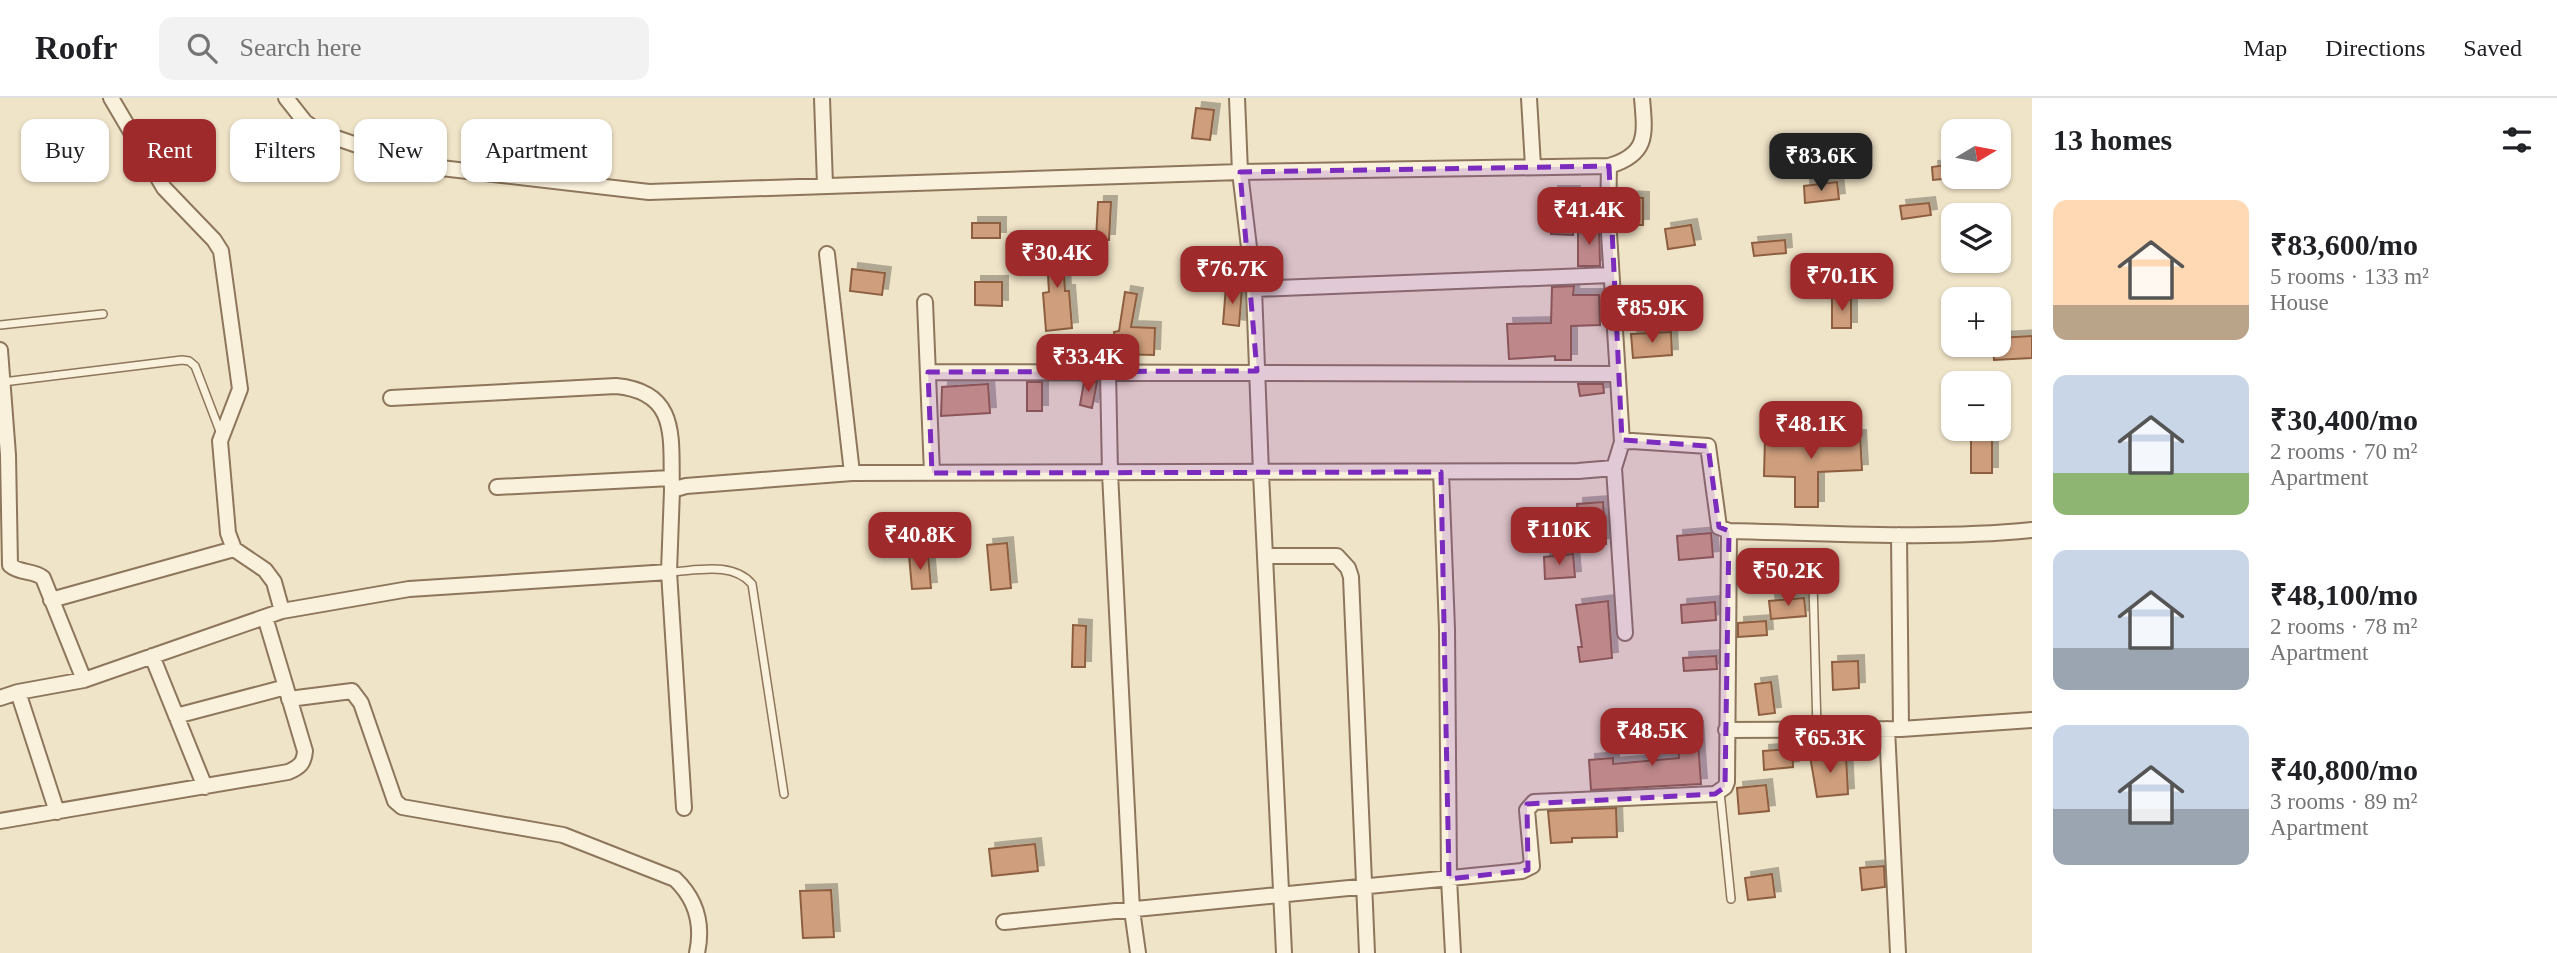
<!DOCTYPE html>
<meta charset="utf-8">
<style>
:root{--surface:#fff;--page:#f2f2f2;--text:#202124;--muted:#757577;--line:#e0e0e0;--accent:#9e2a2b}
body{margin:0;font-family:"Times New Roman",serif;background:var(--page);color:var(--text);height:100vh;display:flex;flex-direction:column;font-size:26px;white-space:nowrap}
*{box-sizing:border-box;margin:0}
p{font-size:23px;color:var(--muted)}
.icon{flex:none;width:38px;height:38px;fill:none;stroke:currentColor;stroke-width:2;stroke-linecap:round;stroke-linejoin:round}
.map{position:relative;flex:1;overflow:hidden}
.panel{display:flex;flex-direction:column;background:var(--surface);width:525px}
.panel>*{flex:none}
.banner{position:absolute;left:21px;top:21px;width:665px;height:63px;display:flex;gap:14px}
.needle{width:46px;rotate:80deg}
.buttons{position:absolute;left:1941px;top:21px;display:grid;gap:14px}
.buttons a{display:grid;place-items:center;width:70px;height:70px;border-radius:14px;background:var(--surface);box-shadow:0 2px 5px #0004;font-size:35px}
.price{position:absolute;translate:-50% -60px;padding:0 16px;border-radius:14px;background:var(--accent);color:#fff;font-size:23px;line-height:46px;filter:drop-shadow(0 2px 4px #0008)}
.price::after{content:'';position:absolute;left:50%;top:42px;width:21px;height:16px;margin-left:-10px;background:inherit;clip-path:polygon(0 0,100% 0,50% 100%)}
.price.active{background:#222;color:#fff}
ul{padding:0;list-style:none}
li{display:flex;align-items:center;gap:21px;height:175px;padding:0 21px}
li span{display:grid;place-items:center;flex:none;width:196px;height:140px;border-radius:14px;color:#555}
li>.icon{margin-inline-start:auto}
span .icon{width:84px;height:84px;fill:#fffc;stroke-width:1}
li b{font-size:30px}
h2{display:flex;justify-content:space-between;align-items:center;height:84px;padding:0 21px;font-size:30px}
.chip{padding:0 24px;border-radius:14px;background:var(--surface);box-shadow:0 2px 5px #0004;font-size:24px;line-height:63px}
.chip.active{background:var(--accent);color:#fff}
header{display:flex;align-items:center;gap:42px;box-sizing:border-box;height:98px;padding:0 35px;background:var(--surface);border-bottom:2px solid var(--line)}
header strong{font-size:33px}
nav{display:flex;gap:38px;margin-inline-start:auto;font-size:24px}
.search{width:490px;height:63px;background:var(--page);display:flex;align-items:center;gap:18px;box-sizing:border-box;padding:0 24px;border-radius:14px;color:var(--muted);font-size:26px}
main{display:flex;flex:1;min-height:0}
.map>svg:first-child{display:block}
</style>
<header>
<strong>Roofr</strong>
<div class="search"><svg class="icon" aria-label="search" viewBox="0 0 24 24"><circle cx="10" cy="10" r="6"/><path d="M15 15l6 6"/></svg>Search here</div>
<nav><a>Map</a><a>Directions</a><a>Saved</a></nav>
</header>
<main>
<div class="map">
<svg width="2032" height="855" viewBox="0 0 2032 855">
<defs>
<filter id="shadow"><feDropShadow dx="6" dy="-6" stdDeviation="0" flood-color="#0004"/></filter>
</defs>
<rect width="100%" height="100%" fill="#f0e4c8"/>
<path fill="#cf9f7d" stroke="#8d5f41" stroke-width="2" filter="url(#shadow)" d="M1196 10 1214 12 1210 42 1192 40Z
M1953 66V80L1933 82 1932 69Z
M1837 84 1839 101 1805 105 1804 88Z
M1552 94H1574L1573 137 1551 136Z
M1623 99 1643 100V127H1623Z
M1098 104H1111L1109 142H1096Z
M1929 105 1931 117 1902 121 1900 108Z
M972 125H1000V140H972Z
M1691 127 1695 147 1668 151 1665 131Z
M1578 130H1599L1600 168H1578Z
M1062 141 1065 193H1069L1072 230 1046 233 1043 195 1049 194 1046 142Z
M1785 142 1786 155 1754 158 1752 145Z
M852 171 885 175 882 197 850 193Z
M975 184H1002V208L975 207Z
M1226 188 1242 190 1239 228 1223 226Z
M1574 188 1573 197H1599L1600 227 1571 228V262H1555V258L1509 261 1507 226 1551 225 1552 189Z
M1125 194 1137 196 1131 229 1155 230 1154 257 1115 256 1114 234 1119 233Z
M1832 200H1851V230H1832Z
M1671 234 1672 257 1633 260 1631 236Z
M2032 238V260L1994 262 1993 247H1998V240Z
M1027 284H1042V313H1027Z
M1084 284H1097L1092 310 1080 307Z
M988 286 990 315 941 318 942 289Z
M1578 286H1603L1604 295 1580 298Z
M1796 330 1818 331 1817 339 1860 338 1862 372 1818 374V409H1795V379L1764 378 1765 340 1796 341Z
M1971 336H1992V375H1971Z
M1603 404 1606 446 1580 447 1577 406Z
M1711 435 1713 459 1679 462 1677 438Z
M1007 445 1011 490 991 492 987 447Z
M928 456 931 490 912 491 909 457Z
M1573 456 1575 479 1545 481 1544 459Z
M1804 500 1806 518 1771 521 1769 503Z
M1608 503 1612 560 1580 564 1578 549H1582L1576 507Z
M1715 504 1716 522 1682 525 1681 507Z
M1766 523 1767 537 1738 539V525Z
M1073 527 1086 528 1085 569H1072Z
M1716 558 1717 571 1684 573 1683 560Z
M1858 563 1859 590 1833 592 1832 564Z
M1771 584 1775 615 1759 617 1755 586Z
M1697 629 1701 686 1591 692 1589 662 1613 660V666L1679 660 1677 630Z
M1792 651 1793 669 1764 672 1763 653Z
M1846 657 1848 696 1817 699 1810 658Z
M1766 687 1769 713 1739 716 1737 690Z
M1616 710 1617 739 1572 740V744L1551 745 1548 713Z
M1035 746 1038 773 992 778 989 751Z
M1884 768 1885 789 1862 792 1860 770Z
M1772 776 1775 799 1748 802 1745 780Z
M831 792 834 839 803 840 800 793Z"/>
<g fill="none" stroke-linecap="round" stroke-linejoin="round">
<g stroke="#8d765c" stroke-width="10">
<path id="service" d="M0 227 103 216
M3 284 182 262 189 263 195 268 221 336
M669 474C696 473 732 463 752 486L784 696
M1813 484 1817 631
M1720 694 1731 801"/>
</g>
<g stroke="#8d765c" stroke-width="18">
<path id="minor" d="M111 0 164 90 214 142 221 153 240 291 220 343 228 435 234 451 265 472 274 484 282 513
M286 0 305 24 319 34 415 67 649 94 1240 74 1609 68C1649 56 1645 36 1642 0
M822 0 825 87
M1237 0 1240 74 1254 191 1261 375 1284 855
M1529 0 1533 68
M1609 68 1608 119 1622 344
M827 156 852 375
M1254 191 1611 177
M925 204 932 375
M0 252 8 357 10 467C20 476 34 472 43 480L84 582
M1108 273 1110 375 1132 812 1138 855
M928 274 1618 276
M391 300 616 288C681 294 670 343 672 392
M1614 370 1625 535
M1441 374 1447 531 1449 781 1453 855
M497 389 671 380
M1899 437 1901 631
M1265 458H1337L1348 470 1351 479 1367 855
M669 474 684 710
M51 502 234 451
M152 558 205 689
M18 594 57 714
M0 600 18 594 84 582 282 513 409 491 669 474 672 392 686 388 852 375 1578 373 1614 370 1622 344 1632 343 1708 348 1719 429 1729 433C1830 435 1932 442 2032 432
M289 601 352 593 361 605 395 703 402 709 563 737 675 781C697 802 703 827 697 855
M176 618 286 589
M1887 631 1898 855
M1726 632 1901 631 2032 622
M0 723 288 674C300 669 304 665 305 653L265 519
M1004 824 1522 773 1532 768 1527 712 1534 704 1715 696 1725 689 1727 684 1729 433"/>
</g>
<use href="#service" stroke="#faf1dc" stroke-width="7"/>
<use href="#minor" stroke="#faf1dc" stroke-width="14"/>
</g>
<path fill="#7b2cbf" fill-opacity="0.2" stroke="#7b2cbf" stroke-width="5" stroke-dasharray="14 9" stroke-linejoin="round" d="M1609 68 1622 342 1708 348 1719 429 1729 433 1725 689 1715 696 1527 706 1528 772 1449 781 1441 374 932 375 928 274 1257 273 1240 74Z"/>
</svg>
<div class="buttons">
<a><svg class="needle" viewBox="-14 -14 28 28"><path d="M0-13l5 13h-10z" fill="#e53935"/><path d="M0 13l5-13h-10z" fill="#757577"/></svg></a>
<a><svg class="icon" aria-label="layers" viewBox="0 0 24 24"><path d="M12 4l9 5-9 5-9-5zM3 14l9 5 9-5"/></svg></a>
<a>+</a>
<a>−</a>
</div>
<b class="price active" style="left:1821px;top:95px">₹83.6K</b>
<b class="price" style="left:1589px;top:149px">₹41.4K</b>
<b class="price" style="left:1057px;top:192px">₹30.4K</b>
<b class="price" style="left:1232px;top:208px">₹76.7K</b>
<b class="price" style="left:1842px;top:215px">₹70.1K</b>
<b class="price" style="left:1652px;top:247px">₹85.9K</b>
<b class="price" style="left:1088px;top:296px">₹33.4K</b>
<b class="price" style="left:1811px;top:363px">₹48.1K</b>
<b class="price" style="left:1559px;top:469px">₹110K</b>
<b class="price" style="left:920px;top:474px">₹40.8K</b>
<b class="price" style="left:1788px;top:510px">₹50.2K</b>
<b class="price" style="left:1652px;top:670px">₹48.5K</b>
<b class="price" style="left:1830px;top:677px">₹65.3K</b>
<div class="banner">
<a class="chip">Buy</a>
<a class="chip active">Rent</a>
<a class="chip">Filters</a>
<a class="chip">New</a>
<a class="chip">Apartment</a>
</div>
</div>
<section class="panel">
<h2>13 homes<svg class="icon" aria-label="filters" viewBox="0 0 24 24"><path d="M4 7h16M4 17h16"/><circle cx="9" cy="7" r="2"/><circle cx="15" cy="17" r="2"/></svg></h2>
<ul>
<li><span style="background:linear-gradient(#ffd9b3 75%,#b9a48a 0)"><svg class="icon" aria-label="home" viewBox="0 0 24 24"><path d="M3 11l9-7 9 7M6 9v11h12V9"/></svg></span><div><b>₹83,600/mo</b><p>5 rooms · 133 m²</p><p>House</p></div></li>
<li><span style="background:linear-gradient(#c9d6e8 70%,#8fb573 0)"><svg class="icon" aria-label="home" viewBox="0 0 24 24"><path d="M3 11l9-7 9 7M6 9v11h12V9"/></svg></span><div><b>₹30,400/mo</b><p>2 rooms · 70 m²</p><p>Apartment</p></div></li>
<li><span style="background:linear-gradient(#c9d6e8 70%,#9aa5b1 0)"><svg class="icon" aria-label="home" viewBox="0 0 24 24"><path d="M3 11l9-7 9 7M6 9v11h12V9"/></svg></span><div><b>₹48,100/mo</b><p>2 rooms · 78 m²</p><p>Apartment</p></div></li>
<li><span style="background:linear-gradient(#c9d6e8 60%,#9aa5b1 0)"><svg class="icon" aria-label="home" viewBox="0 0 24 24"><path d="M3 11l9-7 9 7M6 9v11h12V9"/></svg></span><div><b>₹40,800/mo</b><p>3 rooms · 89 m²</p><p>Apartment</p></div></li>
</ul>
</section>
</main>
